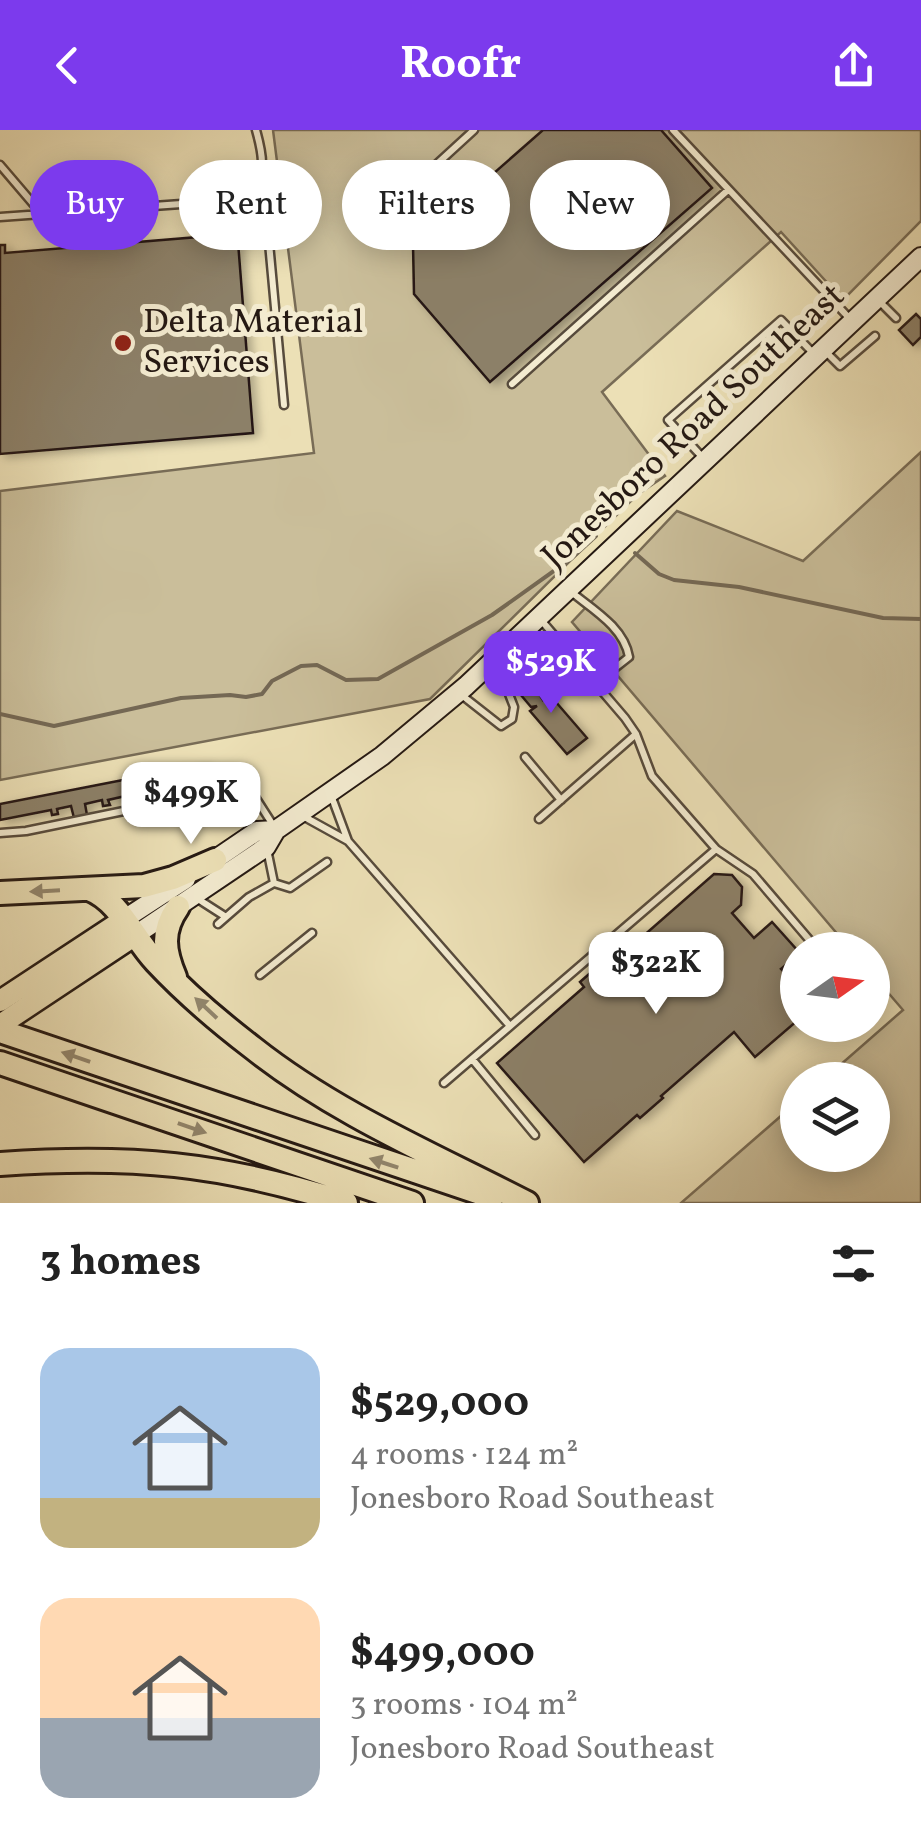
<!DOCTYPE html>
<meta charset="utf-8">
<style>
:root{--surface:#fff;--page:#f6f6f6;--text:#222;--muted:#767676;--accent:#7c3aed}
body{margin:0;font-family:Vollkorn,serif;background:var(--page);color:var(--text);height:100vh;display:flex;flex-direction:column;font-size:38px;white-space:nowrap}
*{box-sizing:border-box;margin:0}
p{font-size:32px;color:var(--muted)}
.icon{flex:none;width:55px;height:55px;fill:none;stroke:currentColor;stroke-width:2;stroke-linecap:round;stroke-linejoin:round}
.map{position:relative;height:1073px;overflow:hidden}
.side{display:flex;flex-direction:column;background:var(--surface);flex:1}
.side>*{flex:none}
.top-card{position:absolute;left:30px;top:30px;width:862px;height:90px;display:flex;gap:20px}
.needle{width:65px;rotate:76deg}
.controls{position:absolute;left:780px;top:802px;display:grid;gap:20px}
.controls a{display:grid;place-items:center;width:110px;height:110px;border-radius:50%;background:var(--surface);box-shadow:0 5px 25px #0003;font-size:50px}
.price{position:absolute;translate:-50% -85px;padding:0 22px;border-radius:20px;background:#fff;color:#222;font-size:32px;line-height:65px;filter:drop-shadow(0 2px 5px #0008)}
.price::after{content:'';position:absolute;left:50%;top:60px;width:30px;height:22px;margin-left:-15px;background:inherit;clip-path:polygon(0 0,100% 0,50% 100%)}
.price.on{background:var(--accent);color:#fff}
ul{padding:0;list-style:none}
li{display:flex;align-items:center;gap:30px;height:250px;padding:0 40px}
li span{display:grid;place-items:center;flex:none;width:280px;height:200px;border-radius:30px;color:#555}
li>.icon{margin-inline-start:auto}
span .icon{width:120px;height:120px;fill:#fffc;stroke-width:1}
li b{font-size:42px}
h2{display:flex;justify-content:space-between;align-items:center;height:120px;padding:0 40px;font-size:42px}
.pill{padding:0 35px;border-radius:45px;background:var(--surface);box-shadow:0 5px 25px #0003;font-size:35px;line-height:90px}
.pill.on{background:var(--accent);color:#fff}
header{display:flex;justify-content:space-between;align-items:center;height:130px;padding:0 40px;background:var(--accent);color:#fff;font-size:45px;font-weight:700}
.map>svg:first-child{display:block}
</style>
<header><svg class="icon" aria-label="back" viewBox="0 0 24 24"><path d="M15 5l-7 7 7 7"/></svg>Roofr<svg class="icon" aria-label="share" viewBox="0 0 24 24"><path d="M12 15V3M7 8l5-5 5 5M5 13v7h14v-7"/></svg></header>
<div class="map">
<svg width="921" height="1073" viewBox="0 0 921 1073">
<defs>
<filter id="shadow"><feDropShadow dx="5.5" dy="3" stdDeviation="5" flood-color="#0004"/></filter>
</defs>
<rect width="100%" height="100%" fill="#ece0b6"/>
<filter id="stains"><feTurbulence type="fractalNoise" baseFrequency=".002" numOctaves="4"/><feColorMatrix values="0 0 0 0 .2 0 0 0 0 .09 0 0 0 0 .02 0 0 0 .5 -.17"/></filter>
<radialGradient id="worn" r=".72"><stop offset=".6" stop-color="#630" stop-opacity="0"/><stop offset="1" stop-color="#630" stop-opacity=".3"/></radialGradient>
<path fill="#cabe9a" stroke="#786c56" stroke-width="2.5" d="M273 0H921V91L843 170 781 102 602 262 665 346 637 365 430 569 0 650V361L314 323Z
M921 322V1073H681L797 972 798 1025H872V950H823L903 880 873 845 872 820H851L572 492 677 381 803 431Z"/>
<g fill="none" stroke-linecap="round" stroke-linejoin="round">
<path stroke="#746854" stroke-width="4" d="M635 423 659 444 674 450 739 457 883 488 921 489
M0 584 54 596 181 568 230 565 246 567 262 564 272 551 301 536 317 535 346 550 378 549 492 485 572 428 596 406"/>
</g>
<path fill="#8c8068" stroke="#251913" stroke-width="2.5" filter="url(#shadow)" d="M543 0H661L712 58 490 252 414 164 413 114Z
M243 95 244 111 238 112 253 303 0 324V115H5V123L222 105 221 97Z
M916 184 921 189V207L913 215 899 200Z
M529 546 545 564 541 567 543 570 549 564 587 608 567 624 530 581 537 576 531 577 515 558Z
M205 634 208 649 193 652 194 656 186 658 185 653 161 658 108 670 110 675 103 676 102 670 85 674 87 685 74 688 71 676 57 679 58 684 52 685 51 680 0 690V674Z
M714 744 732 745 742 757 741 775 732 783 754 808 772 792 798 821V825L781 839 798 858V890L755 927 734 902 661 966 663 968 640 988 637 985 584 1032 497 933 584 857 580 852 596 838 601 843Z"/>
<g fill="none" stroke-linecap="round" stroke-linejoin="round">
<g stroke="#574b3c" stroke-width="11">
<path id="service" d="M673 0 851 190
M0 35 41 83
M263 48 284 275
M0 87 237 70 253 65C266 42 263 25 256 0
M412 108 397 89 402 66 474 0
M877 169 896 188
M827 223 840 236 875 206
M512 254 728 60
M704 329 668 290 781 190 814 224
M570 461C592 479 624 497 629 527L596 553
M459 563 501 596 512 589 514 577 507 559 564 516
M525 627 561 670
M301 685 348 711 331 665
M539 689 636 604
M0 703 26 701 231 659 255 667 273 695
M348 711 510 896
M267 719 274 753
M716 719 753 744 818 820
M274 753 290 758 327 732
M198 769 226 787 218 794
M226 787 249 767 274 753
M260 845 312 803
M472 929 535 1005
M444 953 716 719 652 646 636 604 625 588 541 490"/>
</g>
<g stroke="#251913" stroke-width="22">
<path id="secondary" d="M207 735 257 701 276 700
M123 790 186 749
M134 806 266 717 276 700 382 626 466 556 921 127"/>
</g>
<g stroke="#251913" stroke-width="25">
<path id="primary" d="M0 871 123 790
M0 895 134 806"/>
</g>
<g stroke="#251913" stroke-width="28">
<path id="motorway" d="M89 759C120 771 133 808 156 832 185 863 219 892 253 918 335 983 434 1025 527 1073
M0 763 144 756 173 748 215 730
M175 847C164 821 161 801 178 777
M0 901 492 1067
M0 933 412 1073
M0 1034C132 1025 220 1033 346 1073"/>
</g>
<use href="#service" stroke="#f3ebd0" stroke-width="6"/>
<use href="#secondary" stroke="#f3ebd0" stroke-width="18"/>
<use href="#primary" stroke="#ece0b6" stroke-width="20"/>
<use href="#motorway" stroke="#ece0b6" stroke-width="22"/>
</g>
<defs><path id="oneway-solid" d="M-6-.8H1V-3.2L6.5 0L1 3.2V.8H-6Z" transform="scale(2.5)"/></defs>
<g fill="#92866d">
<use href="#oneway-solid" transform="translate(45 761) rotate(177)"/>
<use href="#oneway-solid" transform="translate(206 878) rotate(-137)"/>
<use href="#oneway-solid" transform="translate(76 927) rotate(-161)"/>
<use href="#oneway-solid" transform="translate(192 998) rotate(19)"/>
<use href="#oneway-solid" transform="translate(384 1033) rotate(-162)"/>
</g>
<circle fill="#8f2418" stroke="#f3ebd0" stroke-width="4" cx="123" cy="213" r="10"/>
<g text-anchor="middle" dominant-baseline="central" stroke-width="10" stroke-linejoin="round" paint-order="stroke">
<g font-size="35" fill="#251913" stroke="#f3ebd0" text-anchor="start">
<text x="143" y="193">Delta Material<tspan x="143" dy="40">Services</tspan></text>
</g>
<g font-size="35" fill="#251913" stroke="#f3ebd0">
<text transform="translate(694 297) rotate(-43)">Jonesboro Road Southeast</text>
</g>
</g>
<rect width="100%" height="100%" filter="url(#stains)"/>
<rect width="100%" height="100%" fill="url(#worn)"/>
</svg>
<div class="controls">
<a><svg class="needle" viewBox="-14 -14 28 28"><path d="M0-13l5 13h-10z" fill="#e53935"/><path d="M0 13l5-13h-10z" fill="#767676"/></svg></a>
<a><svg class="icon" aria-label="layers" viewBox="0 0 24 24"><path d="M12 4l9 5-9 5-9-5zM3 14l9 5 9-5"/></svg></a>
</div>
<b class="price on" style="left:551px;top:586px">$529K</b>
<b class="price" style="left:191px;top:717px">$499K</b>
<b class="price" style="left:656px;top:887px">$322K</b>
<div class="top-card">
<a class="pill on">Buy</a>
<a class="pill">Rent</a>
<a class="pill">Filters</a>
<a class="pill">New</a>
</div>
</div>
<section class="side">
<h2>3 homes<svg class="icon" aria-label="filters" viewBox="0 0 24 24"><path d="M4 7h16M4 17h16"/><circle cx="9" cy="7" r="2"/><circle cx="15" cy="17" r="2"/></svg></h2>
<ul>
<li><span style="background:linear-gradient(#a9c7e8 75%,#c2b280 0)"><svg class="icon" aria-label="home" viewBox="0 0 24 24"><path d="M3 11l9-7 9 7M6 9v11h12V9"/></svg></span><div><b>$529,000</b><p>4 rooms · 124 m²</p><p>Jonesboro Road Southeast</p></div></li>
<li><span style="background:linear-gradient(#ffd9b3 60%,#9aa5b1 0)"><svg class="icon" aria-label="home" viewBox="0 0 24 24"><path d="M3 11l9-7 9 7M6 9v11h12V9"/></svg></span><div><b>$499,000</b><p>3 rooms · 104 m²</p><p>Jonesboro Road Southeast</p></div></li>
</ul>
</section>
